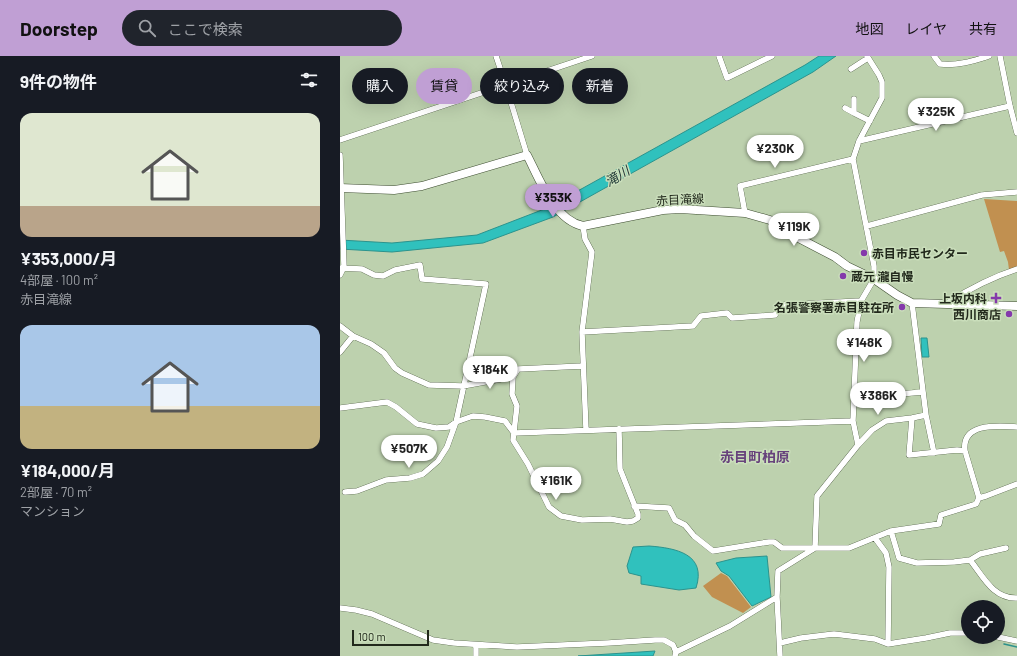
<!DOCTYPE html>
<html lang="ja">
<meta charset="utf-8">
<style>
:root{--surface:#171b24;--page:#20242c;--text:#f1f3f6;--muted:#9ea1a6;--accent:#c09fd4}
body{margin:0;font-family:Barlow,"Noto Sans JP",sans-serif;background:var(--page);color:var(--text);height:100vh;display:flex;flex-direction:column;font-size:15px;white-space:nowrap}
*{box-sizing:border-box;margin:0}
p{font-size:13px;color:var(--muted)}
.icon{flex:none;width:22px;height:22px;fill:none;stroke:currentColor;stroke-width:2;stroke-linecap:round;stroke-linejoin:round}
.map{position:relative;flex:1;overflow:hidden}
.details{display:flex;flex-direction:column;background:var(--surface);width:340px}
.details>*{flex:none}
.top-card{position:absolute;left:12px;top:12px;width:380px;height:36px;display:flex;gap:8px}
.controls{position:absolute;left:621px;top:544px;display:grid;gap:8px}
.controls a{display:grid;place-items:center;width:44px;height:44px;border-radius:50%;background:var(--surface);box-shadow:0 4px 16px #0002;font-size:20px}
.scale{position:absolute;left:12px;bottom:10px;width:77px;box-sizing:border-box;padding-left:4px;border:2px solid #22291c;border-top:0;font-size:11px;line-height:14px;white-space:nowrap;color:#22291c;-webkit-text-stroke:3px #cadebb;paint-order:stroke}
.price{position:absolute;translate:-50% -34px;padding:0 9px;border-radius:14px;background:#fff;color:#222;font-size:13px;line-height:26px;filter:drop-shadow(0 1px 2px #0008)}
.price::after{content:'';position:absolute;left:50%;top:24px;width:12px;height:9px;margin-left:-6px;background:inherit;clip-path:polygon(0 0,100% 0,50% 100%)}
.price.on{background:var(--accent);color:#111}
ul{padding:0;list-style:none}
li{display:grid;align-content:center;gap:8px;height:212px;padding:0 20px}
li span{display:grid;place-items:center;height:124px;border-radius:12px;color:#555}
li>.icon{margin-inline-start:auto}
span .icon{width:72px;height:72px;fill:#fffc;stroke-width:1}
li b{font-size:17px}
h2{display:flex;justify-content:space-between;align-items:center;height:48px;padding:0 20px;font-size:17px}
.pill{padding:0 14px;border-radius:18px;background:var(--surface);box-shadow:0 4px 16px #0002;font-size:14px;line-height:36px}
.pill.on{background:var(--accent);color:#111}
header{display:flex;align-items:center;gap:24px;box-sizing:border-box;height:56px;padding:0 20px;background:var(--accent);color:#111}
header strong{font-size:19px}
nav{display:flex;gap:22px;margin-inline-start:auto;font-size:14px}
.search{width:280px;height:36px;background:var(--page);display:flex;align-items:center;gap:10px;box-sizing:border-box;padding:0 14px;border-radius:22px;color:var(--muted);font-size:15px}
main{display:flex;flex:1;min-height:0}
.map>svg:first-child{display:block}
</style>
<header>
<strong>Doorstep</strong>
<div class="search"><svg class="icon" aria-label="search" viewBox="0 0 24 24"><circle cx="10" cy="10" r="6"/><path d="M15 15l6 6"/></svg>ここで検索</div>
<nav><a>地図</a><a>レイヤ</a><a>共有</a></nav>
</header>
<main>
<section class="details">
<h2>9件の物件<svg class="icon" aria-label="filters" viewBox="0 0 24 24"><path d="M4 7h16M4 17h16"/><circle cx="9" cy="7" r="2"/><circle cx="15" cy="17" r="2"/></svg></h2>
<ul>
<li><span style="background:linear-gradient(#dfe7d0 75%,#b9a48a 0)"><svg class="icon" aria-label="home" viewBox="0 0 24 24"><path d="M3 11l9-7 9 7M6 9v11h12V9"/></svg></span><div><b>¥353,000/月</b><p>4部屋 · 100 m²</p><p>赤目滝線</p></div></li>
<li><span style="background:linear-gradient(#a9c7e8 65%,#c2b280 0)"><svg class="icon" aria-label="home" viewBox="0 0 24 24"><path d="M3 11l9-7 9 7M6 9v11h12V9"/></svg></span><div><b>¥184,000/月</b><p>2部屋 · 70 m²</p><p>マンション</p></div></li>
</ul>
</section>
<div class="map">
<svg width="677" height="600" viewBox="0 0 677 600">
<rect width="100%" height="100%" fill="#bdd1ae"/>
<path fill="#c19050" d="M644 143 677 145V211L669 214 668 206 664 195 660 196Z
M381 517 387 520 411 551 403 557 372 541 363 530Z"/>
<path fill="#30c1bd" stroke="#2c938d" d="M479 0H496L473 16 213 161 143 187 52 196 0 193V184L52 187 137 179 207 152 465 9Z
M581 282H587L589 301H582Z
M309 490C336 492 367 498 356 532L339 534 301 528V520L289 517 287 510 293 491Z
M427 500 431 541 412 550 389 520 381 515 376 507 396 502Z
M315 595 313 600H238Z"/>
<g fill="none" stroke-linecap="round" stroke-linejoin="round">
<path stroke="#2c938d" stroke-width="1.5" d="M664 588 677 591"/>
<g stroke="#3c4c2f" stroke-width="6">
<path id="minor" d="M156 0 166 30 187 99
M379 0 387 22 432 0
M594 0 600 8C618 10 633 5 649 0
M660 0 670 50 677 77
M511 13 528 2
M514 43V57L530 65
M505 52 514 57
M0 84 252 0
M519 85 670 50
M0 99 4 211 0 219
M405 157 400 130 513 103
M243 170 245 183 252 196 242 276 246 374
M527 170 642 139 677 136
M0 212 22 213 34 219 43 220 55 214 80 209 82 223 146 228 116 366 107 391 98 405 83 418 70 422 46 424 17 435 5 436
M607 247C629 233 652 221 677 213
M0 270 13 280 31 288 44 297 55 312 62 317 89 329 123 330 173 321
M242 276 353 270 361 260 387 257 392 262 435 259 441 249 521 245
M0 296 13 280
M243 310 178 313 173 321 172 338 177 350 173 384 188 408 209 451 221 460 242 464 270 463 287 466 293 465 298 462V458L280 413 279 373
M548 339 583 336
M0 352 47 346 56 351 77 368 96 372 109 371 116 366 133 360 145 361 165 365 174 377
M586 359 594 397
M174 377 513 365
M518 389 532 374 546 365 572 362
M625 395C621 366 659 370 677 371
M639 442 646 440 677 428
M294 450 329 452 335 464 345 469 354 480 373 495 429 486H434L442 492H509L551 475 599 468 601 459 636 448 639 442 625 395 617 394 569 399 572 362 586 359 572 247
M551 475 559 502 577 507 614 506 630 504C643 520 653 543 677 542
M535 482 546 497 549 511 548 588
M630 504 640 498 666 492
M0 552 16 554 32 558 93 584 114 587 177 591 268 587 315 584H324L333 589 336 596
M658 581 677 585
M440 587 461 582 494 578 535 583 548 588 586 582 610 577H628
M136 600V589
M335 600 336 596 390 570 437 541
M440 600 437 541 438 515 475 492 477 440 518 389 513 365 517 266 521 245 534 223V210L513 103 519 85 542 42V26L539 19 527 0"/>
</g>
<g stroke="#3c4c2f" stroke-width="9">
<path id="secondary" d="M0 132 54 134 82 130 187 99C199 122 214 164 243 170L323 154 340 153 405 157 430 164 445 175 495 201 507 210 534 223 557 239 572 247 677 250"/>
</g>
<use href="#minor" stroke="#fff" stroke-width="5.5"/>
<use href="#secondary" stroke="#fff" stroke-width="8"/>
</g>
<g fill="#8439ab" stroke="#cadebb" stroke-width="1.5">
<circle cx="524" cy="197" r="4"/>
<circle cx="503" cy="220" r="4"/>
<path d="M654 236h4v4h4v4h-4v4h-4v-4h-4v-4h4z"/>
<circle cx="562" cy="251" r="4"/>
<circle cx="669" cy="258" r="4"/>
</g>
<g text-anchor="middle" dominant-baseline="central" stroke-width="3" stroke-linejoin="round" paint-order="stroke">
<g font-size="12" fill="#22291c" stroke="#cadebb">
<text transform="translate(340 143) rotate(-3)">赤目滝線</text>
</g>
<g font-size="12" font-weight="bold" fill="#22291c" stroke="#cadebb" text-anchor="end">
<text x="532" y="197" text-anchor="start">赤目市民センター</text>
<text x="511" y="220" text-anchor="start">蔵元 瀧自慢</text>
<text x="647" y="242">上坂内科</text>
<text x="554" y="251">名張警察署赤目駐在所</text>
<text x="661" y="258">西川商店</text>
</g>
<g font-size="13" font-style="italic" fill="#1c3433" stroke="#cadebb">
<text transform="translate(277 120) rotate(-31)">滝川</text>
</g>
<g font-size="14" font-weight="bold" fill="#67427c" stroke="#cadebb">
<text x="415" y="400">赤目町柏原</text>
</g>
</g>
</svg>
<div class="controls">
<a><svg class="icon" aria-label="locate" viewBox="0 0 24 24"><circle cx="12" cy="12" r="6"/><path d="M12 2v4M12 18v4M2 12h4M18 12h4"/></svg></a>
</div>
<div class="scale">100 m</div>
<b class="price" style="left:596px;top:76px">¥325K</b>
<b class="price" style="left:435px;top:113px">¥230K</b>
<b class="price on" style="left:213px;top:162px">¥353K</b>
<b class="price" style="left:454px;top:191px">¥119K</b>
<b class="price" style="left:524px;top:307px">¥148K</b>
<b class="price" style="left:150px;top:334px">¥184K</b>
<b class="price" style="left:538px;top:360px">¥386K</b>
<b class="price" style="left:69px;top:413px">¥507K</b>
<b class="price" style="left:216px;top:445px">¥161K</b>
<div class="top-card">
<a class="pill">購入</a>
<a class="pill on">賃貸</a>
<a class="pill">絞り込み</a>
<a class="pill">新着</a>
</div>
</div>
</main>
